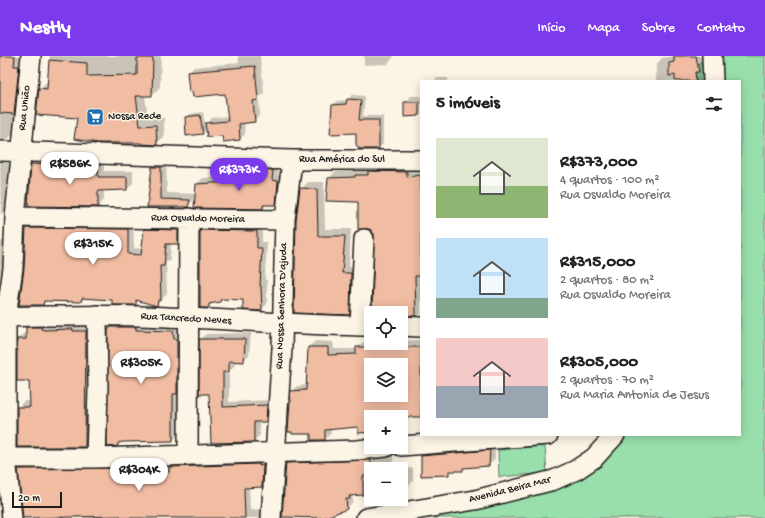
<!DOCTYPE html>
<html lang="pt">
<meta charset="utf-8">
<style>
:root{--surface:#fff;--page:#f2f2f2;--text:#222;--muted:#767676;--accent:#7c3aed}
body{margin:0;font-family:"Gochi Hand",sans-serif;background:var(--page);color:var(--text);height:100vh;display:flex;flex-direction:column;font-size:15px;white-space:nowrap}
*{box-sizing:border-box;margin:0}
p{font-size:13px;color:var(--muted)}
.icon{flex:none;width:22px;height:22px;fill:none;stroke:currentColor;stroke-width:2;stroke-linecap:round;stroke-linejoin:round}
.map{position:relative;flex:1;overflow:hidden}
.details{position:absolute;left:420px;top:24px;width:321px;height:356px;display:flex;flex-direction:column;background:var(--surface);border-radius:0px;box-shadow:0 2px 10px #0003}
.details>*{flex:none}
.tools{position:absolute;left:364px;top:250px;display:grid;gap:8px}
.tools a{display:grid;place-items:center;width:44px;height:44px;border-radius:0px;background:var(--surface);box-shadow:0 2px 10px #0003;font-size:20px}
.scale{position:absolute;left:12px;bottom:10px;width:50px;box-sizing:border-box;padding-left:4px;border:2px solid #1c1c1c;border-top:0;font-size:11px;line-height:14px;white-space:nowrap;color:#1c1c1c;-webkit-text-stroke:3px #fcf5e5;paint-order:stroke}
.price{position:absolute;translate:-50% -34px;padding:0 9px;border-radius:14px;background:#fff;color:#222;font-size:13px;line-height:26px;filter:drop-shadow(0 1px 2px #0008)}
.price::after{content:'';position:absolute;left:50%;top:24px;width:12px;height:9px;margin-left:-6px;background:inherit;clip-path:polygon(0 0,100% 0,50% 100%)}
.price.selected{background:var(--accent);color:#fff}
ul{padding:0;list-style:none}
li{display:flex;align-items:center;gap:12px;height:100px;padding:0 16px}
li span{display:grid;place-items:center;flex:none;width:112px;height:80px;border-radius:0px;color:#555}
li>.icon{margin-inline-start:auto}
span .icon{width:48px;height:48px;fill:#fffc;stroke-width:1}
li b{font-size:17px}
h2{display:flex;justify-content:space-between;align-items:center;height:48px;padding:0 16px;font-size:17px}
header{display:flex;align-items:center;gap:24px;box-sizing:border-box;height:56px;padding:0 20px;background:var(--accent);color:#fff}
header strong{font-size:19px}
nav{display:flex;gap:22px;margin-inline-start:auto;font-size:14px}
.map>svg:first-child{display:block}
</style>
<header>
<strong>Nestly</strong>
<nav><a>Início</a><a>Mapa</a><a>Sobre</a><a>Contato</a></nav>
</header>
<div class="map">
<svg width="765" height="462" viewBox="0 0 765 462">
<rect width="100%" height="100%" fill="#fcf5e5"/>
<filter id="ink" filterUnits="userSpaceOnUse"><feTurbulence type="fractalNoise" baseFrequency=".025" numOctaves="2"/><feDisplacementMap in="SourceGraphic" scale="8" xChannelSelector="R" yChannelSelector="G"/><feConvolveMatrix kernelMatrix="1 2 1 2 8 2 1 2 1" color-interpolation-filters="sRGB"/></filter>
<g filter="url(#ink)">
<path fill="#98dfac" stroke="#5a7e64" d="M706 0H765V462H383L534 431 610 379H740V25H697C691 14 699 7 706 0Z
M545 390 547 417 499 421 498 394Z"/>
<path fill="#0003" fill-rule="evenodd" d="M0 0H23L16 75 8 83 0 84Z
M50 0H161L160 31 152 39H145L148 62H164V80L156 88 78 61 40 32 48 25Z
M238 0H260L264 37 259 42 260 59 254 65 244 66 245 78 239 84 207 72 202 77 186 62 190 58 203 56 205 69 212 62 229 60 226 37 188 17 194 11 239 7Z
M364 0H400H394L388 8 364 9Z
M675 0H703L704 9 701 12 703 25H656V9L662 2Z
M437 22H448V25H434Z
M352 39 365 40 363 60H383V88L378 92 357 76 333 49 337 45 348 44Z
M411 40H421V59L405 60V47Z
M39 102 104 103V115H133V127L127 133 104 134V144L98 150 32 108Z
M159 105H166L167 137 195 138 194 144 187 150H148L153 111Z
M0 106 15 108 11 150 1 159Z
M237 109H278V119H284L282 141 275 148H267L263 152 197 128 203 122 231 121V116Z
M413 110V115L421 114V259L373 257 375 178 359 145 329 122 335 116Z
M308 126H324L325 173H351L349 210H358L356 251 349 258 295 256 301 133Z
M33 166 133 167 134 192 143 193 145 174 151 168H184V181L177 187H171L170 203 166 206 167 237 157 249 139 244 135 248 113 243 85 242 81 245 47 244 43 248 25 213 27 173Z
M207 169H262V186H267L265 224H267V248L261 254 244 243 222 242 213 246 208 251 201 174Z
M0 185 7 186 0 245Z
M118 264 180 268V377L173 384 122 385 117 389 111 271Z
M33 266 92 270 91 384 85 390H18V351L24 345H30V324L18 283 24 277H27V271Z
M251 277 249 299 243 305 235 304V309L229 315V346L273 344 272 359 266 365H259L260 379 254 385 210 337 200 283 206 278Z
M421 284V360L409 359V362L403 368 401 369V361H371V375L359 370 330 372 331 377 325 383 312 377 290 346 292 345 291 335 297 330 307 329 309 291 315 285 333 286 334 293H357L363 286 401 287V285ZM371 309H401V339H371Z
M495 389V403L489 409 466 410 462 414H452L448 418 422 400 428 394Z
M393 396V412L371 413V419H369V431L363 438 352 439 353 446 347 452 321 462H298L287 408 293 402Z
M268 404 267 424 262 430 249 431 250 454 263 453V462H24L19 413 25 408 143 409 144 412 170 411 176 406Z
M0 408 9 462H0Z
M413 412V425L406 433H401V413H396Z"/>
<path fill="#f0bca2" stroke="#1c1c1c" fill-rule="evenodd" d="M0 0H15L14 10H19L14 58 0 57Z
M674 0H696L699 16H695L696 25H675V19L669 20V7L674 6Z
M137 2H153L152 40H136L140 70 156 69 157 89 141 88V87H98L74 83 77 62 36 59 39 32 47 33 49 4 87 7V20L137 19Z
M255 10 258 44 253 45 255 66 239 68 240 84 223 86 222 80 207 81 205 67 228 65 225 38 193 41 192 35 189 36 187 16Z
M347 43 361 44 359 64H379V93H360L356 89V77L330 78 332 49 346 48Z
M404 46H419V60L404 61Z
M200 59 203 78 186 80 185 61Z
M31 108 64 110 98 109V121H127V134L98 135V151L28 150Z
M152 111H161V143L190 144 188 151H147Z
M255 114H273L272 124 278 125 276 149H263V153L194 152 196 128 230 126V115L255 117Z
M368 115 407 116V121L421 119V220H415L416 260 401 259V257H372L374 178 370 173H358V146L326 145 328 122 355 121V119H368Z
M300 132 317 133 318 180H345L342 217H351L350 259 294 257 296 165Z
M26 172 128 173V198L141 199 144 173 178 174V188H166L164 210H160L161 244H158L157 250 136 244V249H112V244L82 242 81 246 44 245 43 249H19L24 213Z
M200 174 257 175V192H262L260 230H261L262 255 243 254V244L221 243 220 246 209 248V252H200Z
M26 271H42L41 273 44 274 73 273V275H86L85 391H17V351H30L29 325H17V283H26Z
M110 271H136V274L173 275 174 283H177V338H173V385L123 386 118 387V390L107 391 108 275Z
M199 283H245L244 306 229 305V316H223V351L267 349 266 366H254V386L211 387 209 338H199Z
M308 291H328V299L356 298V291H421V361H371V376L358 377V371L325 374V384H311V378H292V376H288L290 346H291L290 335 306 334ZM371 309H401V339H371Z
M490 394 489 410 463 412V415H449V419L421 420V400Z
M371 404V420H363V439L349 440 350 443H346L347 453 323 462 282 461 286 407Z
M259 408V410L263 409 262 431 244 432 245 462H121V460L23 462 18 413 118 412 137 414 139 417 169 416V411Z"/>
<g fill="none" stroke-linecap="round" stroke-linejoin="round">
<g stroke="#1c1c1c" stroke-width="22">
<path id="minor" d="M712 0 713 25
M0 95 292 104H421
M15 161 285 164
M0 262C22 259 45 260 67 260 168 257 270 269 371 270
M360 270 364 183
M401 270 421 271
M401 390 548 379
M188 399 189 162
M0 402H96L357 394 386 391
M96 402 98 333 97 259
M12 462 6 401V261L13 212 15 161 31 0
M271 462 282 292 285 164 292 104
M366 462 475 444 554 424 576 414 594 402 615 379"/>
</g>
<use href="#minor" stroke="#fcf5e5" stroke-width="19"/>
</g>
</g>
<defs>
<g id="supermarket-square" transform="scale(0.9)"><rect x="-9" y="-9" width="18" height="18" rx="4" fill="#1f6fb2" stroke="#fcf5e5"/><path d="M-6-5.5h2.5l.6 2H6L4.5 2H-2.5L-4.4-4H-6ZM-1.5 3.2a1.3 1.3 0 1 0 .1 0ZM3 3.2a1.3 1.3 0 1 0 .1 0Z" fill="#fff"/></g>
</defs>
<g fill-rule="evenodd">
<use href="#supermarket-square" x="95" y="61"/>
</g>
<g text-anchor="middle" dominant-baseline="central" stroke-width="3" stroke-linejoin="round" paint-order="stroke">
<g font-size="11" fill="#1c1c1c" stroke="#fcf5e5">
<text transform="translate(25 52) rotate(-84)">Rua União</text>
<text x="342" y="104">Rua América do Sul</text>
<text transform="translate(198 163) rotate(1)">Rua Osvaldo Moreira</text>
<text transform="translate(282 250) rotate(-88)">Rua Nossa Senhora D'ajuda</text>
<text transform="translate(186 263) rotate(3)">Rua Tancredo Neves</text>
<text transform="translate(510 434) rotate(-14)">Avenida Beira Mar</text>
</g>
<g font-size="11" fill="#1c1c1c" stroke="#fcf5e5" text-anchor="start">
<text x="108" y="61">Nossa Rede</text>
</g>
</g>
</svg>
<div class="tools">
<a><svg class="icon" aria-label="locate" viewBox="0 0 24 24"><circle cx="12" cy="12" r="6"/><path d="M12 2v4M12 18v4M2 12h4M18 12h4"/></svg></a>
<a><svg class="icon" aria-label="layers" viewBox="0 0 24 24"><path d="M12 4l9 5-9 5-9-5zM3 14l9 5 9-5"/></svg></a>
<a>+</a>
<a>−</a>
</div>
<div class="scale">20 m</div>
<b class="price" style="left:70px;top:130px">R$586K</b>
<b class="price selected" style="left:239px;top:136px">R$373K</b>
<b class="price" style="left:93px;top:210px">R$315K</b>
<b class="price" style="left:141px;top:329px">R$305K</b>
<b class="price" style="left:139px;top:436px">R$304K</b>
<section class="details">
<h2>5 imóveis<svg class="icon" aria-label="filters" viewBox="0 0 24 24"><path d="M4 7h16M4 17h16"/><circle cx="9" cy="7" r="2"/><circle cx="15" cy="17" r="2"/></svg></h2>
<ul>
<li><span style="background:linear-gradient(#dfe7d0 60%,#8fb573 0)"><svg class="icon" aria-label="home" viewBox="0 0 24 24"><path d="M3 11l9-7 9 7M6 9v11h12V9"/></svg></span><div><b>R$373,000</b><p>4 quartos · 100 m²</p><p>Rua Osvaldo Moreira</p></div></li>
<li><span style="background:linear-gradient(#bfe0f5 75%,#7fa58c 0)"><svg class="icon" aria-label="home" viewBox="0 0 24 24"><path d="M3 11l9-7 9 7M6 9v11h12V9"/></svg></span><div><b>R$315,000</b><p>2 quartos · 80 m²</p><p>Rua Osvaldo Moreira</p></div></li>
<li><span style="background:linear-gradient(#f6c9c9 60%,#9aa5b1 0)"><svg class="icon" aria-label="home" viewBox="0 0 24 24"><path d="M3 11l9-7 9 7M6 9v11h12V9"/></svg></span><div><b>R$305,000</b><p>2 quartos · 70 m²</p><p>Rua Maria Antonia de Jesus</p></div></li>
</ul>
</section>
</div>
